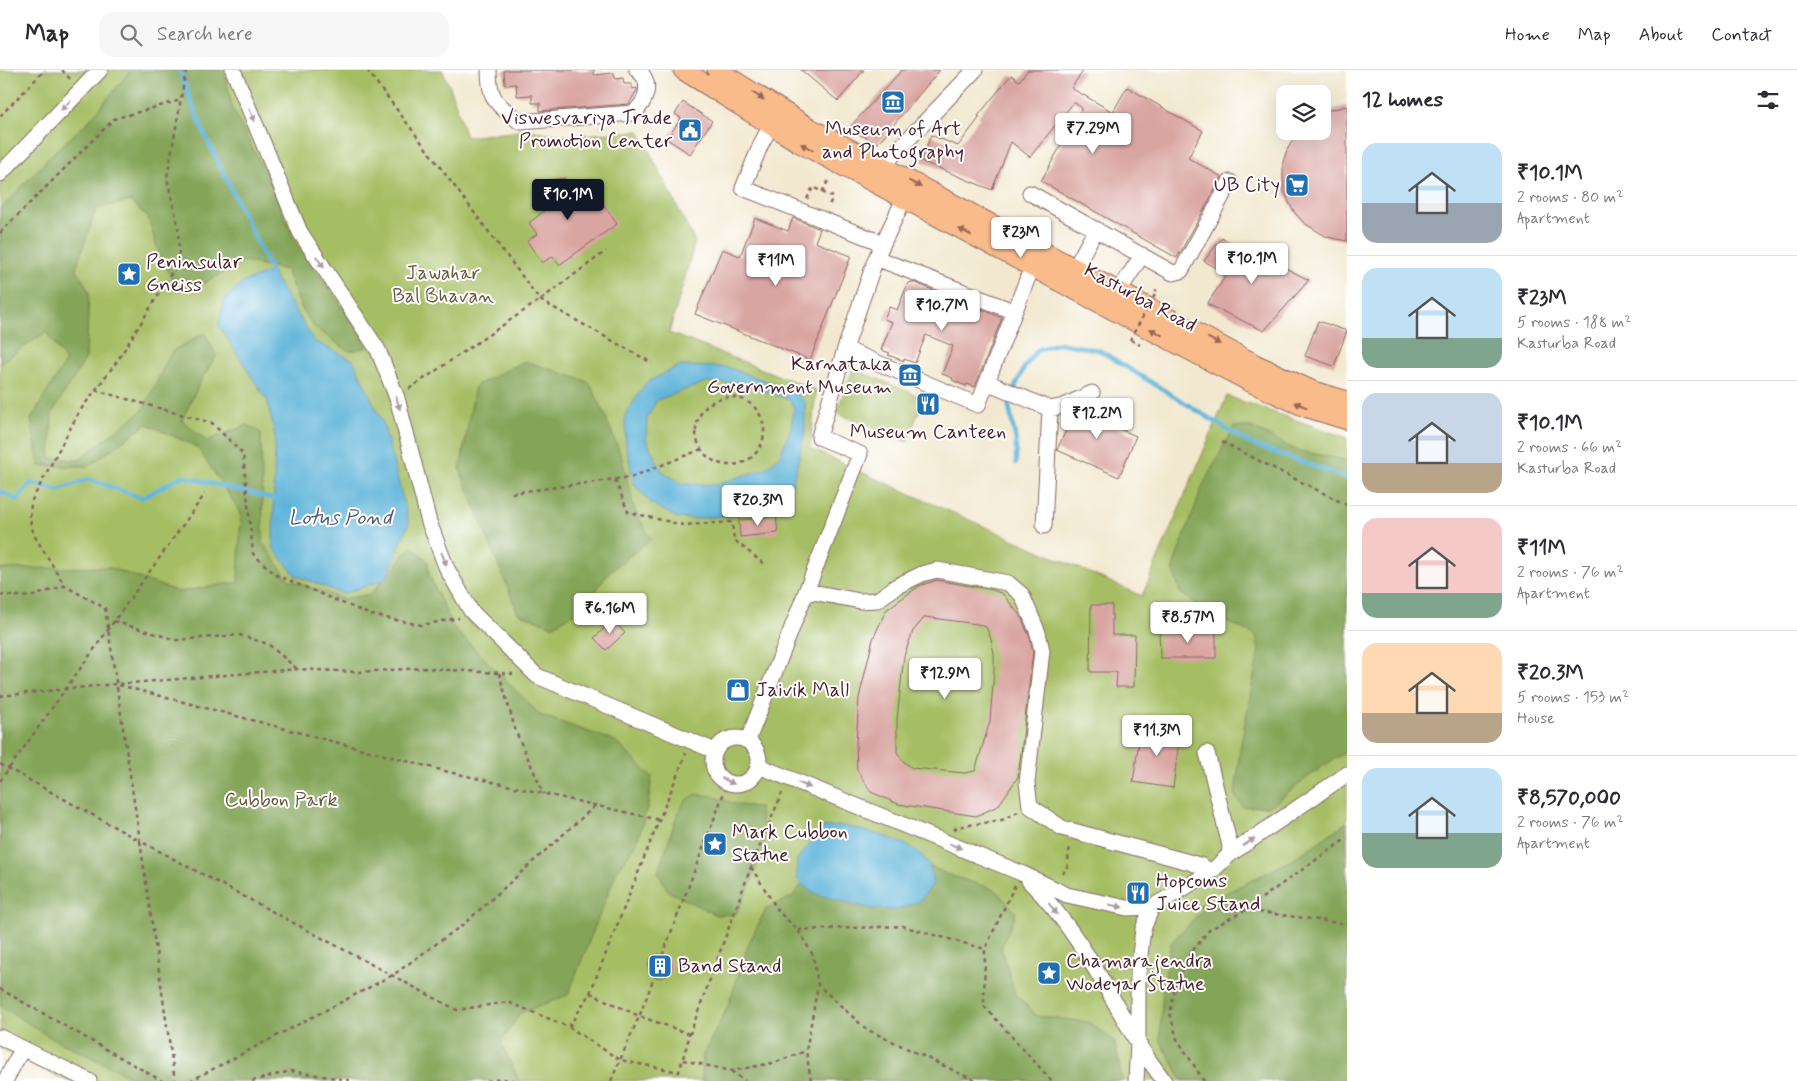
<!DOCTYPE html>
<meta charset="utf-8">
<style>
:root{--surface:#fff;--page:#f7f7f7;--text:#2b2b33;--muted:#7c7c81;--line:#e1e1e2;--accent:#111827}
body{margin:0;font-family:Mynerve,sans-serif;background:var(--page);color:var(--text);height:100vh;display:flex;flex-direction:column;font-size:19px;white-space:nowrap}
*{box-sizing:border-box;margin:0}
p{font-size:16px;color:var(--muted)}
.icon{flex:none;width:28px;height:28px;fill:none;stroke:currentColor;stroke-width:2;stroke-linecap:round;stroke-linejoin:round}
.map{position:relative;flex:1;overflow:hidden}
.panel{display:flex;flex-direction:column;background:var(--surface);width:450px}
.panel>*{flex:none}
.buttons{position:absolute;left:1276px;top:15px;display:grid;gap:10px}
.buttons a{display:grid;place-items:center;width:55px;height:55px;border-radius:10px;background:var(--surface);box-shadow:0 5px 20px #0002;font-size:25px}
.price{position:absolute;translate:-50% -42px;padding:0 11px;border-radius:5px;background:#fff;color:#222;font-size:16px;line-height:32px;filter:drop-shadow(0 1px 2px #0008)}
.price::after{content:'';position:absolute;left:50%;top:30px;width:15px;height:11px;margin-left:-8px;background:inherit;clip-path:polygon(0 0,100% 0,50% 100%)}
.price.on{background:var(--accent);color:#fff}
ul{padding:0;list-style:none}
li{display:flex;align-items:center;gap:15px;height:125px;padding:0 15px}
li+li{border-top:1px solid var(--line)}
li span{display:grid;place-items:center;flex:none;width:140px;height:100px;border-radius:15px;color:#555}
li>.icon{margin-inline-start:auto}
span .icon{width:60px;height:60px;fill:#fffc;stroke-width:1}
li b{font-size:21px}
h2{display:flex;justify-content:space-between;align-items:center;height:60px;padding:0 15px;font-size:21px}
header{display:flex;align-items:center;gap:30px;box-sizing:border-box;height:70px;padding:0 25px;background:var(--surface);border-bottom:1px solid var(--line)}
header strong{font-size:24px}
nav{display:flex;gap:28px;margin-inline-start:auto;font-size:18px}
.search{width:350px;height:45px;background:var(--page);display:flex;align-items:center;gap:12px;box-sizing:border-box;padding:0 18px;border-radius:15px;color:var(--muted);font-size:19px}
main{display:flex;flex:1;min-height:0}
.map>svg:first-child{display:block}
</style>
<header>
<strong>Map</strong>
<div class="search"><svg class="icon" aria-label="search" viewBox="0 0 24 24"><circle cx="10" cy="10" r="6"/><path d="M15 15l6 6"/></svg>Search here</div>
<nav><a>Home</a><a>Map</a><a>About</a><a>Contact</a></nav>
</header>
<main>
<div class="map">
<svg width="1347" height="1011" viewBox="0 0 1347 1011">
<rect width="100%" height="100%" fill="#fff"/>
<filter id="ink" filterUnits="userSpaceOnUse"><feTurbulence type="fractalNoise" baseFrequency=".02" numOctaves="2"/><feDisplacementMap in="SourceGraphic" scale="10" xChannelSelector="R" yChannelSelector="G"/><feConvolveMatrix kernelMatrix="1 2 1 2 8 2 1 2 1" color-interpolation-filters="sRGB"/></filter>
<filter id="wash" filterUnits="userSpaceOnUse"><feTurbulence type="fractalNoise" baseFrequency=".0096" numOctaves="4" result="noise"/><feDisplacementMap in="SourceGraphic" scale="20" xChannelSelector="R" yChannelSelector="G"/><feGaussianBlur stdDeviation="1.12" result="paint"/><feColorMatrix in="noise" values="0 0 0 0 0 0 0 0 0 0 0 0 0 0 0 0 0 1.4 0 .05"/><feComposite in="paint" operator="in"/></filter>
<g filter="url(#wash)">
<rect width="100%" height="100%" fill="#f2e8cf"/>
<path fill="#a6be63" stroke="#786e47" d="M0 0H442L450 17 466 67 529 60 567 66 639 61 695 172 669 263 816 320 810 378 872 407 1142 526 1227 326 1347 368V1011H67L0 978Z
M853 299 924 328 907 372 836 343Z"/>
<path fill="#84a559" stroke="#676242" d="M131 0H224L233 40 271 114 296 174 363 266 366 278 349 281 314 257 302 239 286 200 244 191 206 212 179 221 159 184 148 147 130 131 96 139 76 198 89 222 86 288 52 343 50 388 78 390 143 340 172 281 205 263 216 286 200 312 182 350 206 371 247 355 261 363 263 473 288 509 343 529 371 524 412 476 428 491 429 505 453 557 540 645 615 671 652 707 648 734 637 772 616 803 568 925 520 943 501 973 519 1011H139L48 966 0 935V499L108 497 179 522 238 512 241 443 197 377 147 354 88 396H39L31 349 66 291 46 262 0 293V140L54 82 88 52Z
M525 291 589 312 605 345 622 389 635 441 651 469 608 503 585 537 552 556 518 543 460 400 475 316Z
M1234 357H1251L1298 381 1347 390V681L1320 698 1271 736 1243 737 1235 726 1240 679 1259 580 1256 565 1221 549 1180 523 1173 497 1203 415Z
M696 724 712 726 738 735 759 737 765 772 750 815 736 844 716 845 668 821 658 802 677 745 685 731Z
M1347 752V1011H1183L1160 970 1163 917 1171 873 1212 830 1294 789Z
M899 781 946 804 996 820 1016 843 1001 878 1015 924 1037 946 1089 952 1115 972 1122 1009V1011H702L703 985 728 936 749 873 766 839 792 827 822 789Z"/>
<path fill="#5cb2d8" stroke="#536882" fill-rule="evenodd" d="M271 201 314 271 353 290 383 353 409 453 386 509 343 524 295 505 273 477 275 365 267 330 219 256 224 229 244 212Z
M679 296 727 297 794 321 805 332V362L793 413 769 440 695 449 677 448 651 433 634 414 626 376 625 346 646 313ZM707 312 744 314 790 330 794 338 791 358 779 387 766 398 716 415 682 414 662 401 646 370 647 348 657 330Z
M843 756C868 762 916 770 929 795 931 800 932 808 933 814L919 831 897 840 872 839 812 823 797 809V790L823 757Z"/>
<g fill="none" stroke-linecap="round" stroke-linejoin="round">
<path stroke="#5cb2d8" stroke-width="4.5" d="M179 0 203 61 271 201
M1016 393V371L1008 332 1024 298 1037 280 1059 273 1099 280 1251 374 1347 408
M0 421 17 430 31 413 58 420 89 409 142 428 182 406 274 429"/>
</g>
<g id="blocks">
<path fill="#d9a5a1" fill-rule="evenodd" d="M504 0H594V5L614 3 615 9 623 8 624 14H632V19L637 18V20L629 34 540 41V33H532V25L517 26 516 14 505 15Z
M801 0H864L838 31Z
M902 0H940L878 73 848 59Z
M1028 0H1084L1071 18 1113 42 1127 17 1203 61 1188 88 1222 107 1177 188 1041 111 1082 38 1074 32 1030 87 1011 72 992 120 921 91 931 65 958 76 980 47 978 46 1011 5 1019 11Z
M683 32 712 51 690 84 667 69 681 48 675 44Z
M1347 36V171L1327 167 1304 153 1295 143 1289 132 1284 120 1283 106V92L1287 80 1298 61H1322V42Z
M565 108 568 125 587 111 617 154 559 195 553 186 542 193 527 171 537 164 529 153 543 142 539 111Z
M755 148 788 161 793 148 820 159 815 172 851 186 810 290 695 244 722 179 740 186Z
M1222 168 1249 184 1250 180 1309 210 1264 261 1207 234 1227 204 1204 191Z
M913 212 937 222 938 225 972 239 975 236 1002 248 975 317 967 314 966 316 952 310 953 308 942 304 953 276 926 265 915 293 904 289V291L888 285 890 283 881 280 892 252 884 249 889 237 897 240 908 213Z
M1318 251 1347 261 1334 296 1305 286Z
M1095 332 1114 340 1108 354 1136 366 1119 407 1057 380 1074 342 1076 341 1084 344 1088 335Z
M776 446 778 463 740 467 739 450Z
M937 510 993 520 1003 524 1021 547 1030 568 1033 582 1018 707 998 736 976 746 898 734 871 722 857 700 856 674 859 628 873 569 886 540 919 516ZM925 547 977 554 986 557 990 566 994 583V601L990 651 975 701 965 703 912 698 904 692 897 682V649L904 586 913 561Z
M1091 535H1112V565H1135L1134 617H1116L1117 602H1090Z
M613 550 625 563 606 580 594 568Z
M1159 560H1216V588H1160Z
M1141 657 1180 662 1173 718 1133 712Z
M648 896a12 12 0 1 1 24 0a12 12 0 1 1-24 0Z"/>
</g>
</g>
<g filter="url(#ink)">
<use href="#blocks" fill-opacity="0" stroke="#856564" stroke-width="1"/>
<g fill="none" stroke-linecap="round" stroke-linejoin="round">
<g stroke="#856564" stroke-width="17">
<path id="minor" d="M233 0 300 162 378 280 397 328 429 452 447 499 471 541 537 606 715 681
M489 0C489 31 497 34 520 52L633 43C646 33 654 11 637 0
M770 57 761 74 743 118 874 170 882 175
M884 98 893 85 975 0
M0 104 100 0
M1030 123 1173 203 1181 201 1230 112
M876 188 1013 241
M1075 198 1096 159
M1119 221 1142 185
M845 279 978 335 1032 197
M987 312 1050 339 1064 336 1092 323
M1044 456 1050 339
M807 521 860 531 877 530 897 516 922 504 937 500 1008 513 1022 525 1038 563 1042 581 1027 713 1030 736 1062 758 1185 791 1202 796 1211 802
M713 691a23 23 0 1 1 46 0a23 23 0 1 1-46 0Z
M748 670 860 384 819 367 845 279 876 188 904 129
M1207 683 1230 776 1229 785
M759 696 1021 803 1067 825 1127 838 1152 837
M1029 811C1076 857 1105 917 1138 973 1145 986 1155 998 1164 1011
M0 967 89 1011
M5 1011 22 979
M1136 1011 1138 974V903L1143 859 1152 837 1211 802 1229 785 1347 704"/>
</g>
<g stroke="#856564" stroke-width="21">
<path id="major" d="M683 0 798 72 1094 230 1250 312 1305 337 1347 350
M717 0 810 58 1255 294 1311 320 1347 331"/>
</g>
<path stroke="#856564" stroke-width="2.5" stroke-dasharray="4 4" stroke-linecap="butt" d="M62 0 71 10
M186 0 167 108 178 156 179 191 118 290 79 342 31 432 30 450 34 465 65 516 105 538 140 771 457 940 508 932 569 957 620 990 679 1002 690 964 751 797 782 723
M367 0 540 230 652 293
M0 46 45 0
M822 122 833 127 828 137
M807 129 813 117 822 122 828 111
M0 163 114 49 181 30
M1131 270 1140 275
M409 319 540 230 606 181
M95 320 212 353 243 384 253 484 276 505 371 545 421 555 459 548
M696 361a34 34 0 1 1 68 0a34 34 0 1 1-68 0Z
M1222 372 1347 435
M615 410 628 442 683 455 732 452 734 470 764 494
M512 423 632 407 702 379
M0 525 30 527 64 516
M114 551 176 570 239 565 268 574 296 598
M499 603 516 662 544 724
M119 614 297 599 358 602 421 598 513 604
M0 626 115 614 449 702 660 750
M0 694 140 771 175 1011
M0 711 205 424
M954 760 957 757 1002 750 1018 742
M751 797 779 842 798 860 813 885 818 915 866 959 976 1011
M1062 804 1067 799 1070 775
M1015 815 985 879 984 936 1052 1011
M1179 838 1245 840 1347 854
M798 860 902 856 985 879
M0 919 162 1011
M590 923 639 946 690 964
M569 957 590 923 686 683
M683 990 731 1001 773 993 806 981
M731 1001 745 1011
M190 1011 393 905 465 853 596 735
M252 1011 291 1001 354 1011
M487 1011 503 1009 520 1011
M611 1011 641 942 728 712
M811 1011 806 981 818 915
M1204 1011 1177 969 1170 943 1176 913 1191 883 1209 860 1245 840 1347 768"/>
<use href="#minor" stroke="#fff" stroke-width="15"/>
<use href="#major" stroke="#fabb8b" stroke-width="19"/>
<path stroke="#856564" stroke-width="2.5" stroke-dasharray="4 4" stroke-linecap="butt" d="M1130 270 1157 221 1155 220"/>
</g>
<defs><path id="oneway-solid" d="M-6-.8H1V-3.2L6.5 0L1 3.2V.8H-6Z" transform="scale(1.25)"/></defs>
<g fill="#996556">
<use href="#oneway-solid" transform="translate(758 26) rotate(32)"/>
<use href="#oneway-solid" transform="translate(807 77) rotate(-152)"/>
<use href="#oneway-solid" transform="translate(915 114) rotate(28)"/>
<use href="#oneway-solid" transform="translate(965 162) rotate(-152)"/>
<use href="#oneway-solid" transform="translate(1156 262) rotate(-152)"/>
<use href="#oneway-solid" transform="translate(1214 271) rotate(28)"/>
<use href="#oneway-solid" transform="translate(1301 335) rotate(-157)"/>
</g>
<g fill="#ae9aa0">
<use href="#oneway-solid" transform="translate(66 35) rotate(134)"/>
<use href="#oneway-solid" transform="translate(252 45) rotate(68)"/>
<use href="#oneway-solid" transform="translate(320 192) rotate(56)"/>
<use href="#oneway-solid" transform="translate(398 333) rotate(74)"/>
<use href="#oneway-solid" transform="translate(444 489) rotate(69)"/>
<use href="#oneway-solid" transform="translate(728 711) rotate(25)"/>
<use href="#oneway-solid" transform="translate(804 715) rotate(22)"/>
<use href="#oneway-solid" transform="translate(1249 772) rotate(-34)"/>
<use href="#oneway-solid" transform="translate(955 776) rotate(22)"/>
<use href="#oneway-solid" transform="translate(1116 836) rotate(12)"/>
<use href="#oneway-solid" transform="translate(1053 839) rotate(53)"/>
</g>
</g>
<defs>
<g id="museum-square" transform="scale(1.25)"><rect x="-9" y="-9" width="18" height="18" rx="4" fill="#1f6fb2" stroke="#fff"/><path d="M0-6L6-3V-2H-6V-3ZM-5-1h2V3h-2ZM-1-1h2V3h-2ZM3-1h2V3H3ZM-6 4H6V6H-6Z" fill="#fff"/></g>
<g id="civic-square" transform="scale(1.25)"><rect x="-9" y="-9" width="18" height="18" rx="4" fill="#1f6fb2" stroke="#fff"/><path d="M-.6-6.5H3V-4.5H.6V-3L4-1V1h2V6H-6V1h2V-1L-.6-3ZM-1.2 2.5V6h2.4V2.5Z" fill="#fff"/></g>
<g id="supermarket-square" transform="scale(1.25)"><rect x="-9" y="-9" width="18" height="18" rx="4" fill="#1f6fb2" stroke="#fff"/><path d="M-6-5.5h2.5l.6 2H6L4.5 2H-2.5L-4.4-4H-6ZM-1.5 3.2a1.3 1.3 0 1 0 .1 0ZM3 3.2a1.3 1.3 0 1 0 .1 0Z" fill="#fff"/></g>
<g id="sight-square" transform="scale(1.25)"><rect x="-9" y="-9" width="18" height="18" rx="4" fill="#1f6fb2" stroke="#fff"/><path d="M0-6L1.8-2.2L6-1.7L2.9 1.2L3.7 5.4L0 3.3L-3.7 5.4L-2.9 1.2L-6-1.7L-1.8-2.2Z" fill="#fff"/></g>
<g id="restaurant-square" transform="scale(1.25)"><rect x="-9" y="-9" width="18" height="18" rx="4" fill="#1f6fb2" stroke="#fff"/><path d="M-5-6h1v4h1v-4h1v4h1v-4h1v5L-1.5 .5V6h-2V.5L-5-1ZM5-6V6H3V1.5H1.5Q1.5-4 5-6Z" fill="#fff"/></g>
<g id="shop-square" transform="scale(1.25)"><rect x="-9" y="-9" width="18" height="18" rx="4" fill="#1f6fb2" stroke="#fff"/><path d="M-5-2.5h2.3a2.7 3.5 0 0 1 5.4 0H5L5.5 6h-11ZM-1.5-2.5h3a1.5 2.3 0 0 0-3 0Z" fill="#fff"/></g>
<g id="building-square" transform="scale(1.25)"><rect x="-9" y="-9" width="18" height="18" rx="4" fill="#1f6fb2" stroke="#fff"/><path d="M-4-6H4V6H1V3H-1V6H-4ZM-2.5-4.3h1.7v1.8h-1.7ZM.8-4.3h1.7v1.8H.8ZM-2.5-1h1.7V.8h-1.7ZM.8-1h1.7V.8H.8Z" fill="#fff"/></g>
</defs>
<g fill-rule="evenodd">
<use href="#museum-square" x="893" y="32"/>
<use href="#civic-square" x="690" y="60"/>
<use href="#supermarket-square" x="1297" y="115"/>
<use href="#sight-square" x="129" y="204"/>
<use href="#museum-square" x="910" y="305"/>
<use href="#restaurant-square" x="928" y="334"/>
<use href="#shop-square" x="738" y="620"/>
<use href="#sight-square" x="715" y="774"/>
<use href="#restaurant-square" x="1138" y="823"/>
<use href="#building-square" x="660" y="896"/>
<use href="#sight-square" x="1049" y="903"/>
</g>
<g text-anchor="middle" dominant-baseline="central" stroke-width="4" stroke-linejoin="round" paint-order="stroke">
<g font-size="20" fill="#4a1f2b" stroke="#fff" text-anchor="start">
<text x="672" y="48" text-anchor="end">Viswesvariya Trade<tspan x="672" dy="23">Promotion Center</tspan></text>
<text x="893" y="59" text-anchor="middle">Museum of Art<tspan x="893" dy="23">and Photography</tspan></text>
<text x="1280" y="115" text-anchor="end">UB City</text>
<text x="146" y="192">Peninsular<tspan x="146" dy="23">Gneiss</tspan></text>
<text x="892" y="294" text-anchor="end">Karnataka<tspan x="892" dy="23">Government Museum</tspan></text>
<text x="928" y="362" text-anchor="middle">Museum Canteen</text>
<text x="756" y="620">Jaivik Mall</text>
<text x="732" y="762">Mark Cubbon<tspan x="732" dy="23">Statue</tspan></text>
<text x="1156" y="811">Hopcoms<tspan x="1156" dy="23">Juice Stand</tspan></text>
<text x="1066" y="891">Chamarajendra<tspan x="1066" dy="23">Wodeyar Statue</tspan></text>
<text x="678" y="896">Band Stand</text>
</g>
<g font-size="20" fill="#6a573f" stroke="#fff">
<text x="443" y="203">Jawahar<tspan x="443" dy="23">Bal Bhavan</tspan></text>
<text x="281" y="730">Cubbon Park</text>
</g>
<g font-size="20" fill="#4a1f2b" stroke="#fff">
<text transform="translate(1140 228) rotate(28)">Kasturba Road</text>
</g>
<g font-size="21" font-style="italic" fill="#515a70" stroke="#fff">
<text x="340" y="448">Lotus Pond</text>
</g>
</g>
</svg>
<div class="buttons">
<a><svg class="icon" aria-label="layers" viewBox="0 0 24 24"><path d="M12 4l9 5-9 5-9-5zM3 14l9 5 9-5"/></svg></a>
</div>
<b class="price" style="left:1093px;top:85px">₹7.29M</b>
<b class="price on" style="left:568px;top:151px">₹10.1M</b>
<b class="price" style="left:1021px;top:189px">₹23M</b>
<b class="price" style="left:1252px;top:215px">₹10.1M</b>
<b class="price" style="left:776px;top:217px">₹11M</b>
<b class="price" style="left:942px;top:262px">₹10.7M</b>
<b class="price" style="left:1097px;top:370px">₹12.2M</b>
<b class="price" style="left:758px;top:457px">₹20.3M</b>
<b class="price" style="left:610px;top:565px">₹6.16M</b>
<b class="price" style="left:1188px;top:574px">₹8.57M</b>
<b class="price" style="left:945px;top:630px">₹12.9M</b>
<b class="price" style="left:1157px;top:687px">₹11.3M</b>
</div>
<section class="panel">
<h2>12 homes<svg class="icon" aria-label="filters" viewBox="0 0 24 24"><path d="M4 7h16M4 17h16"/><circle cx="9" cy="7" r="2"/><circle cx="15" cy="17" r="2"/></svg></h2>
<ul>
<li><span style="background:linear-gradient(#bfe0f5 60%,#9aa5b1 0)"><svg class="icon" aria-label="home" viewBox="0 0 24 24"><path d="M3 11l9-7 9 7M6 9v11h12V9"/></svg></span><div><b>₹10.1M</b><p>2 rooms · 80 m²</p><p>Apartment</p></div></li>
<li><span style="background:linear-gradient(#bfe0f5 70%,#7fa58c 0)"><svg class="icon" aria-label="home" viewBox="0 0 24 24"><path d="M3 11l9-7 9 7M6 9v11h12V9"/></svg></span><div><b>₹23M</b><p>5 rooms · 188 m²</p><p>Kasturba Road</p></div></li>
<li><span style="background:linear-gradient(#c9d6e8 70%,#b9a48a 0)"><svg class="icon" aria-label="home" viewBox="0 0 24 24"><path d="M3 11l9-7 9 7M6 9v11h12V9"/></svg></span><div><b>₹10.1M</b><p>2 rooms · 66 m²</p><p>Kasturba Road</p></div></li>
<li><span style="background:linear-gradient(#f6c9c9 75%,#7fa58c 0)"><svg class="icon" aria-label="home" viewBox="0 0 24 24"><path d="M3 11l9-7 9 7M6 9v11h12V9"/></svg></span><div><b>₹11M</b><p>2 rooms · 76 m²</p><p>Apartment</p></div></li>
<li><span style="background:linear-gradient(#ffd9b3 70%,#b9a48a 0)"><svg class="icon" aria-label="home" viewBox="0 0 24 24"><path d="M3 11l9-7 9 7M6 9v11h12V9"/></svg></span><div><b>₹20.3M</b><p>5 rooms · 153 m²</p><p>House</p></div></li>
<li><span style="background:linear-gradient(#bfe0f5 65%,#7fa58c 0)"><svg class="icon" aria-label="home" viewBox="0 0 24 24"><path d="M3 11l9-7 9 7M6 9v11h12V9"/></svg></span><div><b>₹8,570,000</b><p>2 rooms · 76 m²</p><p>Apartment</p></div></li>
</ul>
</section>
</main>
